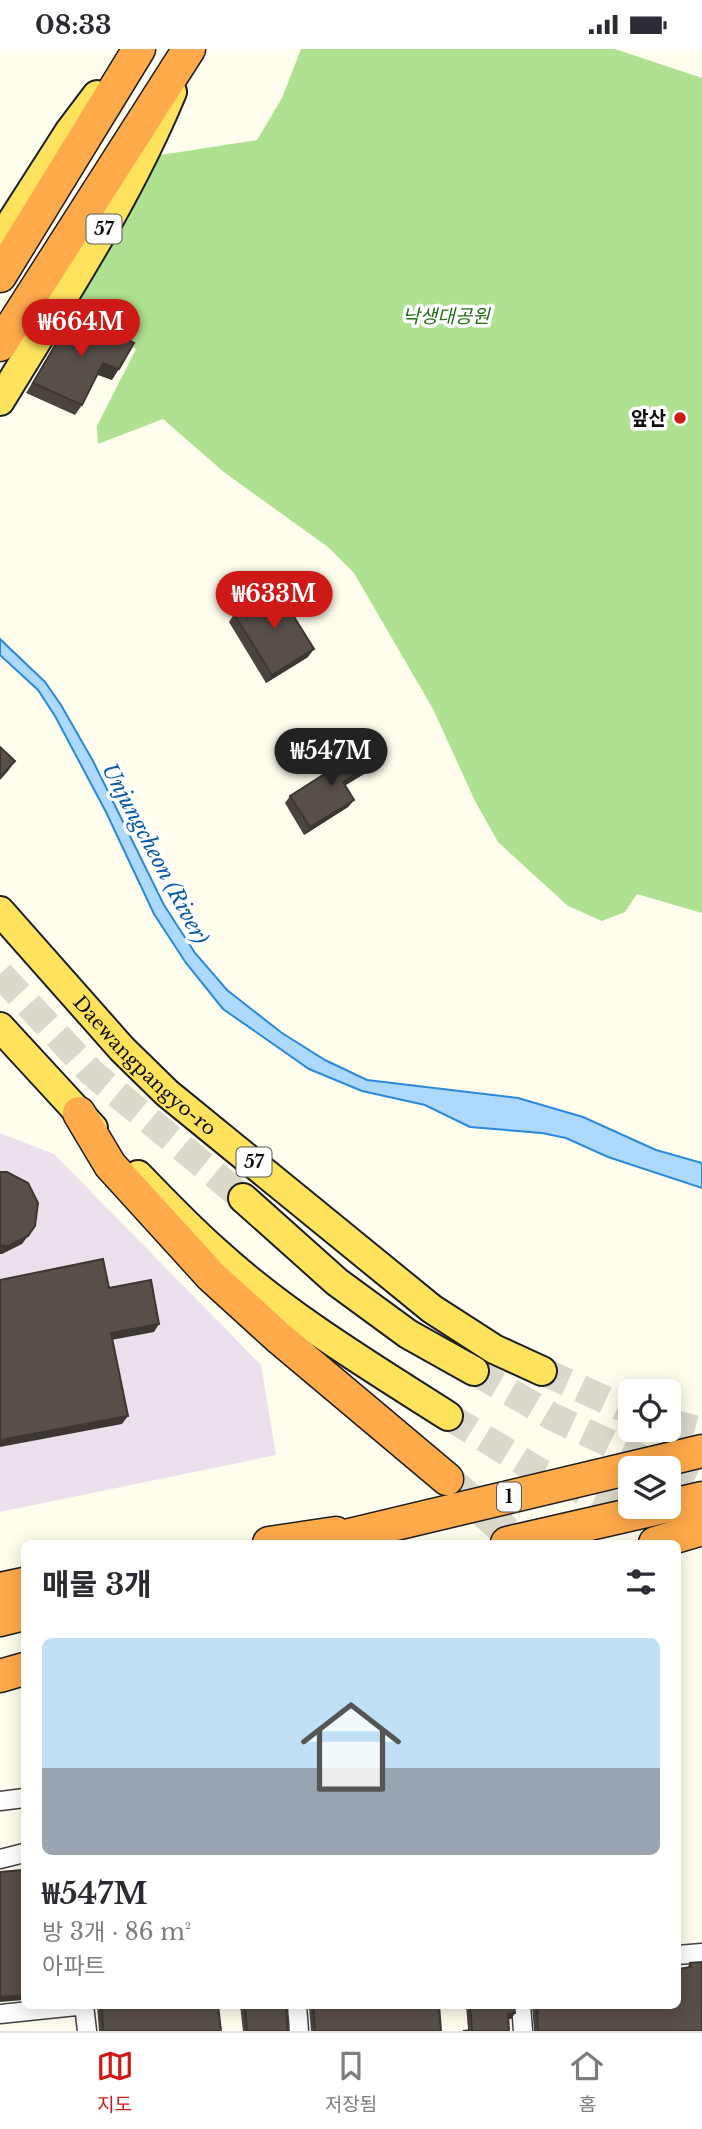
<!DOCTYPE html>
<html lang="ko">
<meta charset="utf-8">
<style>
:root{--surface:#fff;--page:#f2f2f3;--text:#2b2b33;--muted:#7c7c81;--line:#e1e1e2;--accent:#cd1a16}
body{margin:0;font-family:"Libre Baskerville","Noto Sans KR",serif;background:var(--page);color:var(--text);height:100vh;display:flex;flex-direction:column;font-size:26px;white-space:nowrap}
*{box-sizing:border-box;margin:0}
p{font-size:23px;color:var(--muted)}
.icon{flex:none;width:38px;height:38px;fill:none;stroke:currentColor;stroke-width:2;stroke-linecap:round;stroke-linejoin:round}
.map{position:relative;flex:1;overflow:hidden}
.panel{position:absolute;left:21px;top:1491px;width:660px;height:469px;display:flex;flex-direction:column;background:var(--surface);border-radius:10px;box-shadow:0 4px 18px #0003}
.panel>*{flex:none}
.buttons{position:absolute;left:618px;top:1330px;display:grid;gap:14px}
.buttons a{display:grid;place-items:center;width:63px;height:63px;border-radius:10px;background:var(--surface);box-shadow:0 4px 18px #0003;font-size:35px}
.price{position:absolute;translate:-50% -60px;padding:0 16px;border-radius:24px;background:var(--accent);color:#fff;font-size:23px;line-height:46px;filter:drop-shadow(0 2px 4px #0008)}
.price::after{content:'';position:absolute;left:50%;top:42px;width:21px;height:16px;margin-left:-10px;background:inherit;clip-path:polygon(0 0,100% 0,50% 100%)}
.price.active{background:#222;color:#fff}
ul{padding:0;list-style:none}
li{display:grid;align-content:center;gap:14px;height:371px;padding:0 21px}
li+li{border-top:2px solid var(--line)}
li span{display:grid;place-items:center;height:217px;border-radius:10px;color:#555}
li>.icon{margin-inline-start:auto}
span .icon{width:126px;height:126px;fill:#fffc;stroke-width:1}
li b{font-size:30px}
h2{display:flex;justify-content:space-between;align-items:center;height:84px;padding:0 21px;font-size:30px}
.status{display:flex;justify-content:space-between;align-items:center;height:49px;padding:0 35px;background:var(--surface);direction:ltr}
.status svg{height:19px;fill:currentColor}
.menu{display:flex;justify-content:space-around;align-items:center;height:98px;border-top:2px solid var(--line);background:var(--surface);font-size:19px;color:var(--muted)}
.menu a{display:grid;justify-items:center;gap:4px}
.menu .active{color:var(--accent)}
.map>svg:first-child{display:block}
</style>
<div class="status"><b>08:33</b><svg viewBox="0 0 49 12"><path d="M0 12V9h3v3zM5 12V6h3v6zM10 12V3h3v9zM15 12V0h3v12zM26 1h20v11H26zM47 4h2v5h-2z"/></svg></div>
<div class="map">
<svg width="702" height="1982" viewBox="0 0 702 1982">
<rect width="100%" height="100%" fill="#fffded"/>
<path fill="#ede0ed" d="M0 1084 54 1105 261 1316 276 1406 0 1463Z"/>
<path fill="#aee190" d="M301 0H615L702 29V864L637 845 625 863 602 872 568 857 498 793 475 752 433 660 354 524 328 498 225 424 163 370 98 395 97 377 136 300 68 255 154 107 257 91 282 49Z"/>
<path fill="#acd9fd" stroke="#2a89dc" stroke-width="2" d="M0 590 45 633 61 656 93 712 164 856 195 904 227 941 282 984 325 1011 367 1031 518 1049 583 1068 656 1101 702 1114V1139L608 1108 566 1089 542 1084 470 1078 425 1056 362 1042 309 1020 223 960 186 914 154 865 106 763 55 667 38 641 0 606Z"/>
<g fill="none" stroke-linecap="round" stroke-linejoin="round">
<path stroke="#dbd9cb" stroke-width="28" stroke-dasharray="28 14" stroke-linecap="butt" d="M0 925 92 1024 243 1149
M474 1322 553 1368 662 1419
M542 1322 630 1362
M448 1367 538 1422 617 1457 702 1482
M668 1373 702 1382
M668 1422 702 1437"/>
<path stroke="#dbd9cb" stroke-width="32" stroke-dasharray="32 16" stroke-linecap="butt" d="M447 1430 519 1494"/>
<g stroke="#404040" stroke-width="21">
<path id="street" d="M0 1752 24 1749
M0 1810 24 1804
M677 1906 702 1904
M84 1956 87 1982
M297 1956 299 1982
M521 1956 523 1982
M0 1965 86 1956"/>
</g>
<g stroke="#1e1e1e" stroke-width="32">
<g id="primary">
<path d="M0 191 69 83 97 46"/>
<path d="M0 352C61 251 127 152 172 43"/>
<path id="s1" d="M0 862 122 1000 167 1044 432 1260 494 1300 542 1322"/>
<path d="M0 978 93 1079"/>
<path d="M138 1126C163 1152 188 1178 215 1202 285 1266 368 1316 448 1367"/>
<path d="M243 1149 337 1233 408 1285 474 1322"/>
</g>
</g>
<g stroke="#1e1e1e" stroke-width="35">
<path id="highway" d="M0 227 139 0
M0 296 189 0
M79 1064 110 1116 211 1227 278 1288 447 1430
M668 1457 702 1449
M269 1494 336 1484
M316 1494 702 1402
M507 1494 664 1458
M655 1494 702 1480
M0 1540 24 1535
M0 1571 24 1565
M0 1627 24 1620"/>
</g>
<use href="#street" stroke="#fff" stroke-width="18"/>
<use href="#primary" stroke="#ffe35d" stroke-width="28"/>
<use href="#highway" stroke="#ffaa4b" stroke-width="32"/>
</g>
<path fill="#4b443e" d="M74 264 112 331 97 325 82 356 75 366 26 344 67 275Z
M234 565 308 608 266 634 229 573Z
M342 708 369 722 345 736 354 751 348 758 304 786 285 754 290 747 338 716 337 715Z
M690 1914 702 1982H534L532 1956H677L687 1919Z
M97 1956H218L221 1982H99Z
M240 1956H286L288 1982H243Z
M310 1956H313L441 1982H311L309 1958Z
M466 1956H514L515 1964 511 1970H508L509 1982 468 1981Z"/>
<path fill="#3d3732" d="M103 314 119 320 112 331 95 325Z
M314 600 308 608 266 634 272 626Z
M15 712 8 722 0 731V728Z
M374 714 369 722 338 741 343 733Z
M354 751 348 758 304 786 310 778Z
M28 1187 22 1195 2 1205H0V1196Z
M159 1275 154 1283 106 1292 111 1284Z
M128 1367 122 1375 0 1398V1391Z
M24 1946V1951L0 1953V1948Z
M515 1964 511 1970H504L508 1965Z"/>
<path fill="#574f48" stroke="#3d3732" stroke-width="2" d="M74 264 134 294 119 320 103 314 82 356 33 334Z
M276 539 314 600 272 626 234 565Z
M363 695 374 714 343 733 354 751 310 778 290 747 345 712 342 708Z
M0 698 15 712 0 728Z
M0 1123H7L28 1134 38 1154 35 1177 28 1187 8 1197 0 1196Z
M103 1210 109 1239 151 1231 159 1275 111 1284 128 1367 0 1391V1231Z
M24 1815V1946L0 1948V1823L22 1821V1816Z
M702 1913V1982H538L537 1956H677V1920L691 1918 690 1914Z
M102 1956H218L221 1982H103Z
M245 1956H286L288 1982H247Z
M313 1956H439L441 1982H315Z
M470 1956H514L515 1964 508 1965 509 1982H463L472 1981Z"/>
<circle fill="#cd1a16" stroke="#fff" stroke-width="2.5" cx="680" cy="369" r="7"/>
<g text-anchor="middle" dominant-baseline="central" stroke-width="7" stroke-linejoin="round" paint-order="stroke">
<g fill="#fff" stroke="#565656" stroke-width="2">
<rect x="86.5" y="165.5" width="35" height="29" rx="5"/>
<rect x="236.5" y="1098.5" width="35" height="29" rx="5"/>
<rect x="497" y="1433.5" width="24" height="29" rx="5"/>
</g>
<g font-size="18" font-weight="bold" fill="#0d0d0d">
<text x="104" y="180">57</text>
<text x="254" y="1113">57</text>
<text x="509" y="1448">1</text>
</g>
<g font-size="19" font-style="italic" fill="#226c16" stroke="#fff">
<text x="446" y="267">낙생대공원</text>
</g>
<g font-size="19" font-weight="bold" fill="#0d0d0d" stroke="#fff" text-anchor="end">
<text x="666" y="369">앞산</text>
</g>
<g font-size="19" fill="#0d0d0d" stroke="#fff">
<text stroke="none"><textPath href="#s1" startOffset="212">Daewangpangyo-ro</textPath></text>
</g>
<g font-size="21" font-style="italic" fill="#0959ad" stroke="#fff">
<text transform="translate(155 805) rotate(62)">Unjungcheon (River)</text>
</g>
</g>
</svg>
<div class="buttons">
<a><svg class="icon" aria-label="locate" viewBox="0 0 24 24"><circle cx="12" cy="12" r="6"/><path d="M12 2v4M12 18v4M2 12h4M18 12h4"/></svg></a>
<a><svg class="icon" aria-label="layers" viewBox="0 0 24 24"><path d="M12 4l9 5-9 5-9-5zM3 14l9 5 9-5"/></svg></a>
</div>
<b class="price" style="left:81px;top:310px">₩664M</b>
<b class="price" style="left:274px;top:582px">₩633M</b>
<b class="price active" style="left:331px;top:739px">₩547M</b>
<section class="panel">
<h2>매물 3개<svg class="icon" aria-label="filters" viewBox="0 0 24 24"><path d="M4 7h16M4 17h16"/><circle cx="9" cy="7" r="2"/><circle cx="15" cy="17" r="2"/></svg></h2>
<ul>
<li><span style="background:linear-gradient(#bfe0f5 60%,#9aa5b1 0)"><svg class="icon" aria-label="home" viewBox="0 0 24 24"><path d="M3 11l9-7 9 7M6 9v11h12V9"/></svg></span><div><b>₩547M</b><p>방 3개 · 86 m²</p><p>아파트</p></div></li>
</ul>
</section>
</div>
<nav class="menu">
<a class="active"><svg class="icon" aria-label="map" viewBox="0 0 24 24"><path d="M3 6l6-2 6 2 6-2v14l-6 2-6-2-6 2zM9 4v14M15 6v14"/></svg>지도</a>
<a><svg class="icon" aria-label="saved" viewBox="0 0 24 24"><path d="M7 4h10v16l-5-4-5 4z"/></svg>저장됨</a>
<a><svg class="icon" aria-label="home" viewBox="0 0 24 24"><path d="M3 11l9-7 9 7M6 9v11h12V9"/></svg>홈</a>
</nav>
